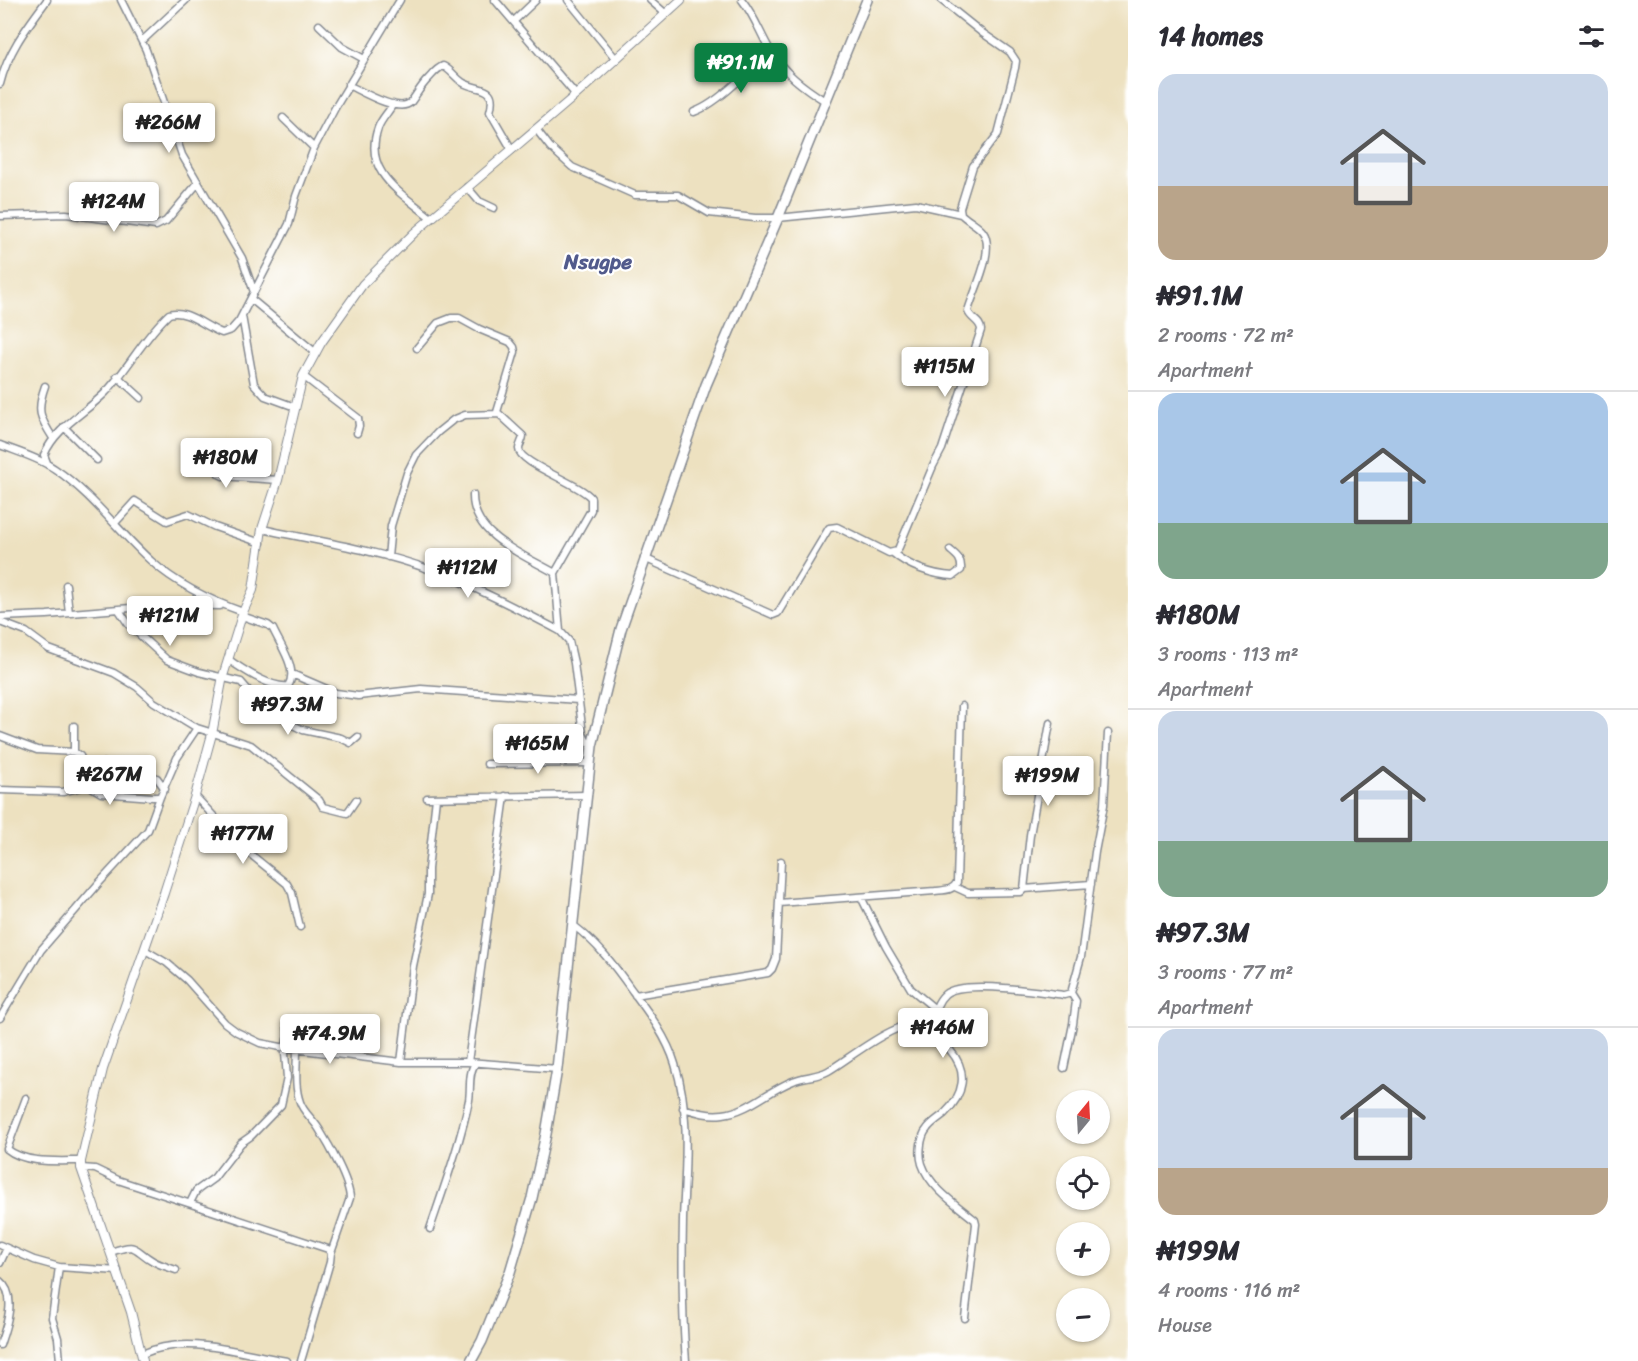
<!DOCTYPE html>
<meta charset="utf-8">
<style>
:root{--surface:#fff;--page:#f7f7f7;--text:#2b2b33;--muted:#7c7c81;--line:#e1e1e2;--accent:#0b8043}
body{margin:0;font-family:Sriracha,sans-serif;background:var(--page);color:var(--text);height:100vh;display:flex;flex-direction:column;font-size:22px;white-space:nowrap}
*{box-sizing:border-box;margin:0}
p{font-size:20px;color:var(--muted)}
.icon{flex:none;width:33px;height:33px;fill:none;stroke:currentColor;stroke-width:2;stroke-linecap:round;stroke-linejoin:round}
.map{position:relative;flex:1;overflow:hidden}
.details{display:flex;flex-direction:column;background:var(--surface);width:510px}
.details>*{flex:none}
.needle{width:39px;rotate:18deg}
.buttons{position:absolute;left:1056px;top:1090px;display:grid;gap:12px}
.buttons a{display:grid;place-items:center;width:54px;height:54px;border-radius:50%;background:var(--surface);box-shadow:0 2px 4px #0004;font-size:30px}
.price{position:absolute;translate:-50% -51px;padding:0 14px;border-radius:6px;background:#fff;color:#222;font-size:20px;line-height:39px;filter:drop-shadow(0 2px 3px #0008)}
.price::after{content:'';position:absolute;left:50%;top:36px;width:18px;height:14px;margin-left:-9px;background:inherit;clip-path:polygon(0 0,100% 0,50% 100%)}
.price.on{background:var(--accent);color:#fff}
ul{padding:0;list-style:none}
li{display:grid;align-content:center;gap:12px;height:318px;padding:0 30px}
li+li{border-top:2px solid var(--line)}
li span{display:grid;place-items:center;height:186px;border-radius:18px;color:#555}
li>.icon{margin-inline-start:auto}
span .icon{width:108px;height:108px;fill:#fffc;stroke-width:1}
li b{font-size:26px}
h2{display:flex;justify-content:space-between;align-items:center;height:72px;padding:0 30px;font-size:26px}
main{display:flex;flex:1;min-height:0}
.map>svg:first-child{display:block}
</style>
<main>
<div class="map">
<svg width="1128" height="1361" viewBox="0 0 1128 1361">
<rect width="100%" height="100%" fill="#fff"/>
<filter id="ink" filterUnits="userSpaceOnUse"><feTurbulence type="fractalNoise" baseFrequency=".0167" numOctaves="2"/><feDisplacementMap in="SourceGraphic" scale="12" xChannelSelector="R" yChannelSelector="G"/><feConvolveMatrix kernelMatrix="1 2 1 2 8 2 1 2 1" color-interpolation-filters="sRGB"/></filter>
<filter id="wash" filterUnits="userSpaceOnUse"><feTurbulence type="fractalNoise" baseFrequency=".008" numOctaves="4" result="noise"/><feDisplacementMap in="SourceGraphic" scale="24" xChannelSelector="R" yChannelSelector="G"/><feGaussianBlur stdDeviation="1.35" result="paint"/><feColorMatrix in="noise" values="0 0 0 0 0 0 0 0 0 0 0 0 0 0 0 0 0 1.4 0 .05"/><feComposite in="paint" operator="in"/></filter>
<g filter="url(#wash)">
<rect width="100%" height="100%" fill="#ede1c0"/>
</g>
<g filter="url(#ink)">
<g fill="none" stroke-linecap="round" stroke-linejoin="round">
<g stroke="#84888f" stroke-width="9">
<path id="minor" d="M121 0 146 50 182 155 242 258 254 292
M495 0 576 95
M568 0 616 59
M650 0 666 14
M742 0C754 15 760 33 770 50 784 73 803 87 825 101
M514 21 536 0
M319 25 342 47 364 59
M142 41 186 0
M0 84C8 51 27 27 47 0
M348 85C361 91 399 114 411 102 417 94 421 86 428 79 433 74 436 69 443 66 451 70 455 77 462 82 477 92 498 83 490 112L512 150
M393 104C389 112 381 119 378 128 362 173 402 193 431 218
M694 112C719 103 751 69 770 49
M283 118 314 148
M536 129 550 147 572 167 635 195H678L709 213 755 218H778L916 204 961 214
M467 187 479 201 494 208
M0 216 66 214 156 226 166 221 198 183
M251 299 316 353
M242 316 254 384 265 396 295 407
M417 348 438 323 451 318H459L479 329 510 342 514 347 515 352 497 412 523 436C523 440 519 445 519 449 518 463 581 484 591 498V510L555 573 560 631
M117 376 141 398
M303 376 358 418 359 426 357 433
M45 386C36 411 40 418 53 438
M64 427 97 460
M0 445C18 452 39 458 55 469 92 494 118 531 151 561 178 585 209 600 243 612
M220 452 219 474 223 476 278 480
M48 465 44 455C56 427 84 414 105 393 128 369 144 337 169 314 187 309 204 326 222 333L231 330 239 321 289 224 296 196 314 148 335 108 400 0
M473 495C472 536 524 555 555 573
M115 523 135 501 167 521 188 514 215 527 261 543
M262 529C318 541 377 550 431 570 476 587 518 609 560 631L569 641 574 663 583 734 587 742 592 746
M893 553C908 566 932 575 953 576L961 570C962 559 957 556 950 550
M388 557 391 526 407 473 416 455 438 432 453 420 465 415 499 414
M644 558 773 615 778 613 829 528 837 527 889 553 897 551 899 547 933 466 942 449 981 330C981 321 970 319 968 311 973 292 996 250 983 232 978 225 968 221 961 214L960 208 973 166 998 134 1015 68 1016 61 1010 52 981 32 941 0
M66 585 69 613
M119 610 129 625 167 660 199 672 241 682 255 698 280 713 291 724 303 730 341 738 351 743 358 737
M0 617 47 615 167 605 220 606
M0 622 26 632 49 649 114 673 137 687 154 702 197 728 251 745 319 800 323 807 347 813 356 800
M229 660C243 669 269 688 288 686 299 670 280 645 273 629L268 625 242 616
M292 674 336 693 358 696 421 689 578 700
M0 736 37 750 74 752 80 756 93 788 101 793 153 797H160L177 758 197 728
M74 752V726
M487 764 590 763
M85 768 104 763 141 772 157 778 165 789
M0 790 63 792 91 784
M195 796 244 849 287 884 292 893 300 927
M427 798 587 795
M955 887 968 893 1021 892 1024 889 1091 884
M1024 889 1030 835 1050 723
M861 897 886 947 911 989 935 1009
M779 903 935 891C944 890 953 891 957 882L962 706
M573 925C597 943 614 965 631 989 648 1012 667 1037 675 1064 691 1114 685 1168 683 1219 682 1267 682 1313 686 1361
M145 950 167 963 187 980 225 1023 237 1032 260 1043 286 1048 401 1062H468L557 1069
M635 995 768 973 772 969 776 959 781 861
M0 1018 41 950 99 883 148 830 160 797
M931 1028C934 1015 935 1003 945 994 962 979 1040 992 1064 995L1071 993 1081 957 1095 852 1104 805 1108 733
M297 1050C297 1066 294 1086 300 1102 303 1112 313 1119 319 1129 329 1145 349 1180 350 1198L331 1253
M401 1062 413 966 428 894V869L436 798
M468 1062 505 796
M1064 1068 1073 1024 1076 1001 1071 993
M26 1098 7 1149C25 1164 58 1161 81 1161
M683 1108C696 1112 709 1116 723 1114 749 1111 769 1090 793 1081 804 1076 817 1077 828 1071 850 1059 903 1012 929 1027 937 1031 944 1043 950 1050 969 1072 964 1095 944 1114 938 1119 931 1123 927 1129 920 1137 919 1155 922 1164 930 1188 957 1205 975 1220L976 1224 965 1318
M81 1168 95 1169 118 1180 328 1249 331 1253 330 1262 301 1361
M190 1203 196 1191 214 1178 241 1143 251 1136 281 1105 287 1078 285 1053 288 1034 287 1022
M430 1229C444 1187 460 1144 469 1100 471 1088 468 1073 475 1064
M0 1245 34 1260 59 1267 118 1271
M111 1252C139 1242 132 1249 153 1261 160 1265 168 1267 176 1270
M0 1263 7 1248
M59 1267 52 1318 58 1338 60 1361
M0 1281C18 1295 6 1327 0 1345
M142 1354C188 1333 241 1354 287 1361"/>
</g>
<g stroke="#84888f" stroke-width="10">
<path id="tertiary" d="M143 1361 131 1312 81 1168V1161L103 1069 164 893 195 796 212 734 223 676 243 612 253 590 262 529 278 480 303 376 321 343 363 284 414 233 576 95 681 0"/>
</g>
<g stroke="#84888f" stroke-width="12">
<path id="primary" d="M471 1361 482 1341 510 1272 532 1198 546 1134 557 1069 592 746 621 629 706 385 778 218 867 0"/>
</g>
<use href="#minor" stroke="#fff" stroke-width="6"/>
<use href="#tertiary" stroke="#fff" stroke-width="8"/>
<use href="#primary" stroke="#fff" stroke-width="9"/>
</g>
</g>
<g text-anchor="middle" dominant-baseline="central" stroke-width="4.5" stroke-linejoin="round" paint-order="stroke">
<g font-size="21" font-weight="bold" fill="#515a8c" stroke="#fff">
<text x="598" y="262">Nsugpe</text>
</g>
</g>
</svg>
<div class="buttons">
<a><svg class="needle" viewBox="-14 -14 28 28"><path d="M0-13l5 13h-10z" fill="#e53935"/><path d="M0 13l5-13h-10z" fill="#7c7c81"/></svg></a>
<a><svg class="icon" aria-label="locate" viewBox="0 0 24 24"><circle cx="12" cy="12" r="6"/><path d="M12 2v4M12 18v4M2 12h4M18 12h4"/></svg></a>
<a>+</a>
<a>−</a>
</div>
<b class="price on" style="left:741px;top:94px">₦91.1M</b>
<b class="price" style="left:169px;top:154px">₦266M</b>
<b class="price" style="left:114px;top:233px">₦124M</b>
<b class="price" style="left:945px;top:398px">₦115M</b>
<b class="price" style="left:226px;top:489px">₦180M</b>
<b class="price" style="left:468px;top:599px">₦112M</b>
<b class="price" style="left:170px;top:647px">₦121M</b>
<b class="price" style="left:288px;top:736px">₦97.3M</b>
<b class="price" style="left:538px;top:775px">₦165M</b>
<b class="price" style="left:110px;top:806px">₦267M</b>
<b class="price" style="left:1048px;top:807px">₦199M</b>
<b class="price" style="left:243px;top:865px">₦177M</b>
<b class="price" style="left:943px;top:1059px">₦146M</b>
<b class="price" style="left:330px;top:1065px">₦74.9M</b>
</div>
<section class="details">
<h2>14 homes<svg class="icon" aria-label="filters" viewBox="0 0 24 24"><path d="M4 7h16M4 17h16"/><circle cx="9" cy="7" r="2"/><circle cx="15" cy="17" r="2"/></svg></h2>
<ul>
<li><span style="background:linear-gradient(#c9d6e8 60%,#b9a48a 0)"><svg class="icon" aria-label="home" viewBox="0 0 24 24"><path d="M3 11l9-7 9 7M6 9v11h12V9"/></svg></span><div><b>₦91.1M</b><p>2 rooms · 72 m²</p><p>Apartment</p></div></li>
<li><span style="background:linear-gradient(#a9c7e8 70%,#7fa58c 0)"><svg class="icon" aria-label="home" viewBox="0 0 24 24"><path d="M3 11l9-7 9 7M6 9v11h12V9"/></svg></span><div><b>₦180M</b><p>3 rooms · 113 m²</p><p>Apartment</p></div></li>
<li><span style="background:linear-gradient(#c9d6e8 70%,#7fa58c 0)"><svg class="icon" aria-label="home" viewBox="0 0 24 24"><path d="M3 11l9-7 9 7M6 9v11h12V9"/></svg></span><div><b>₦97.3M</b><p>3 rooms · 77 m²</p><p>Apartment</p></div></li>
<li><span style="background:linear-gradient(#c9d6e8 75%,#b9a48a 0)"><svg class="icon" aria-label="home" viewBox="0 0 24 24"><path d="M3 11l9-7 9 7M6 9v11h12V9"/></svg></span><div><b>₦199M</b><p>4 rooms · 116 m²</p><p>House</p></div></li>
</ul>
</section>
</main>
